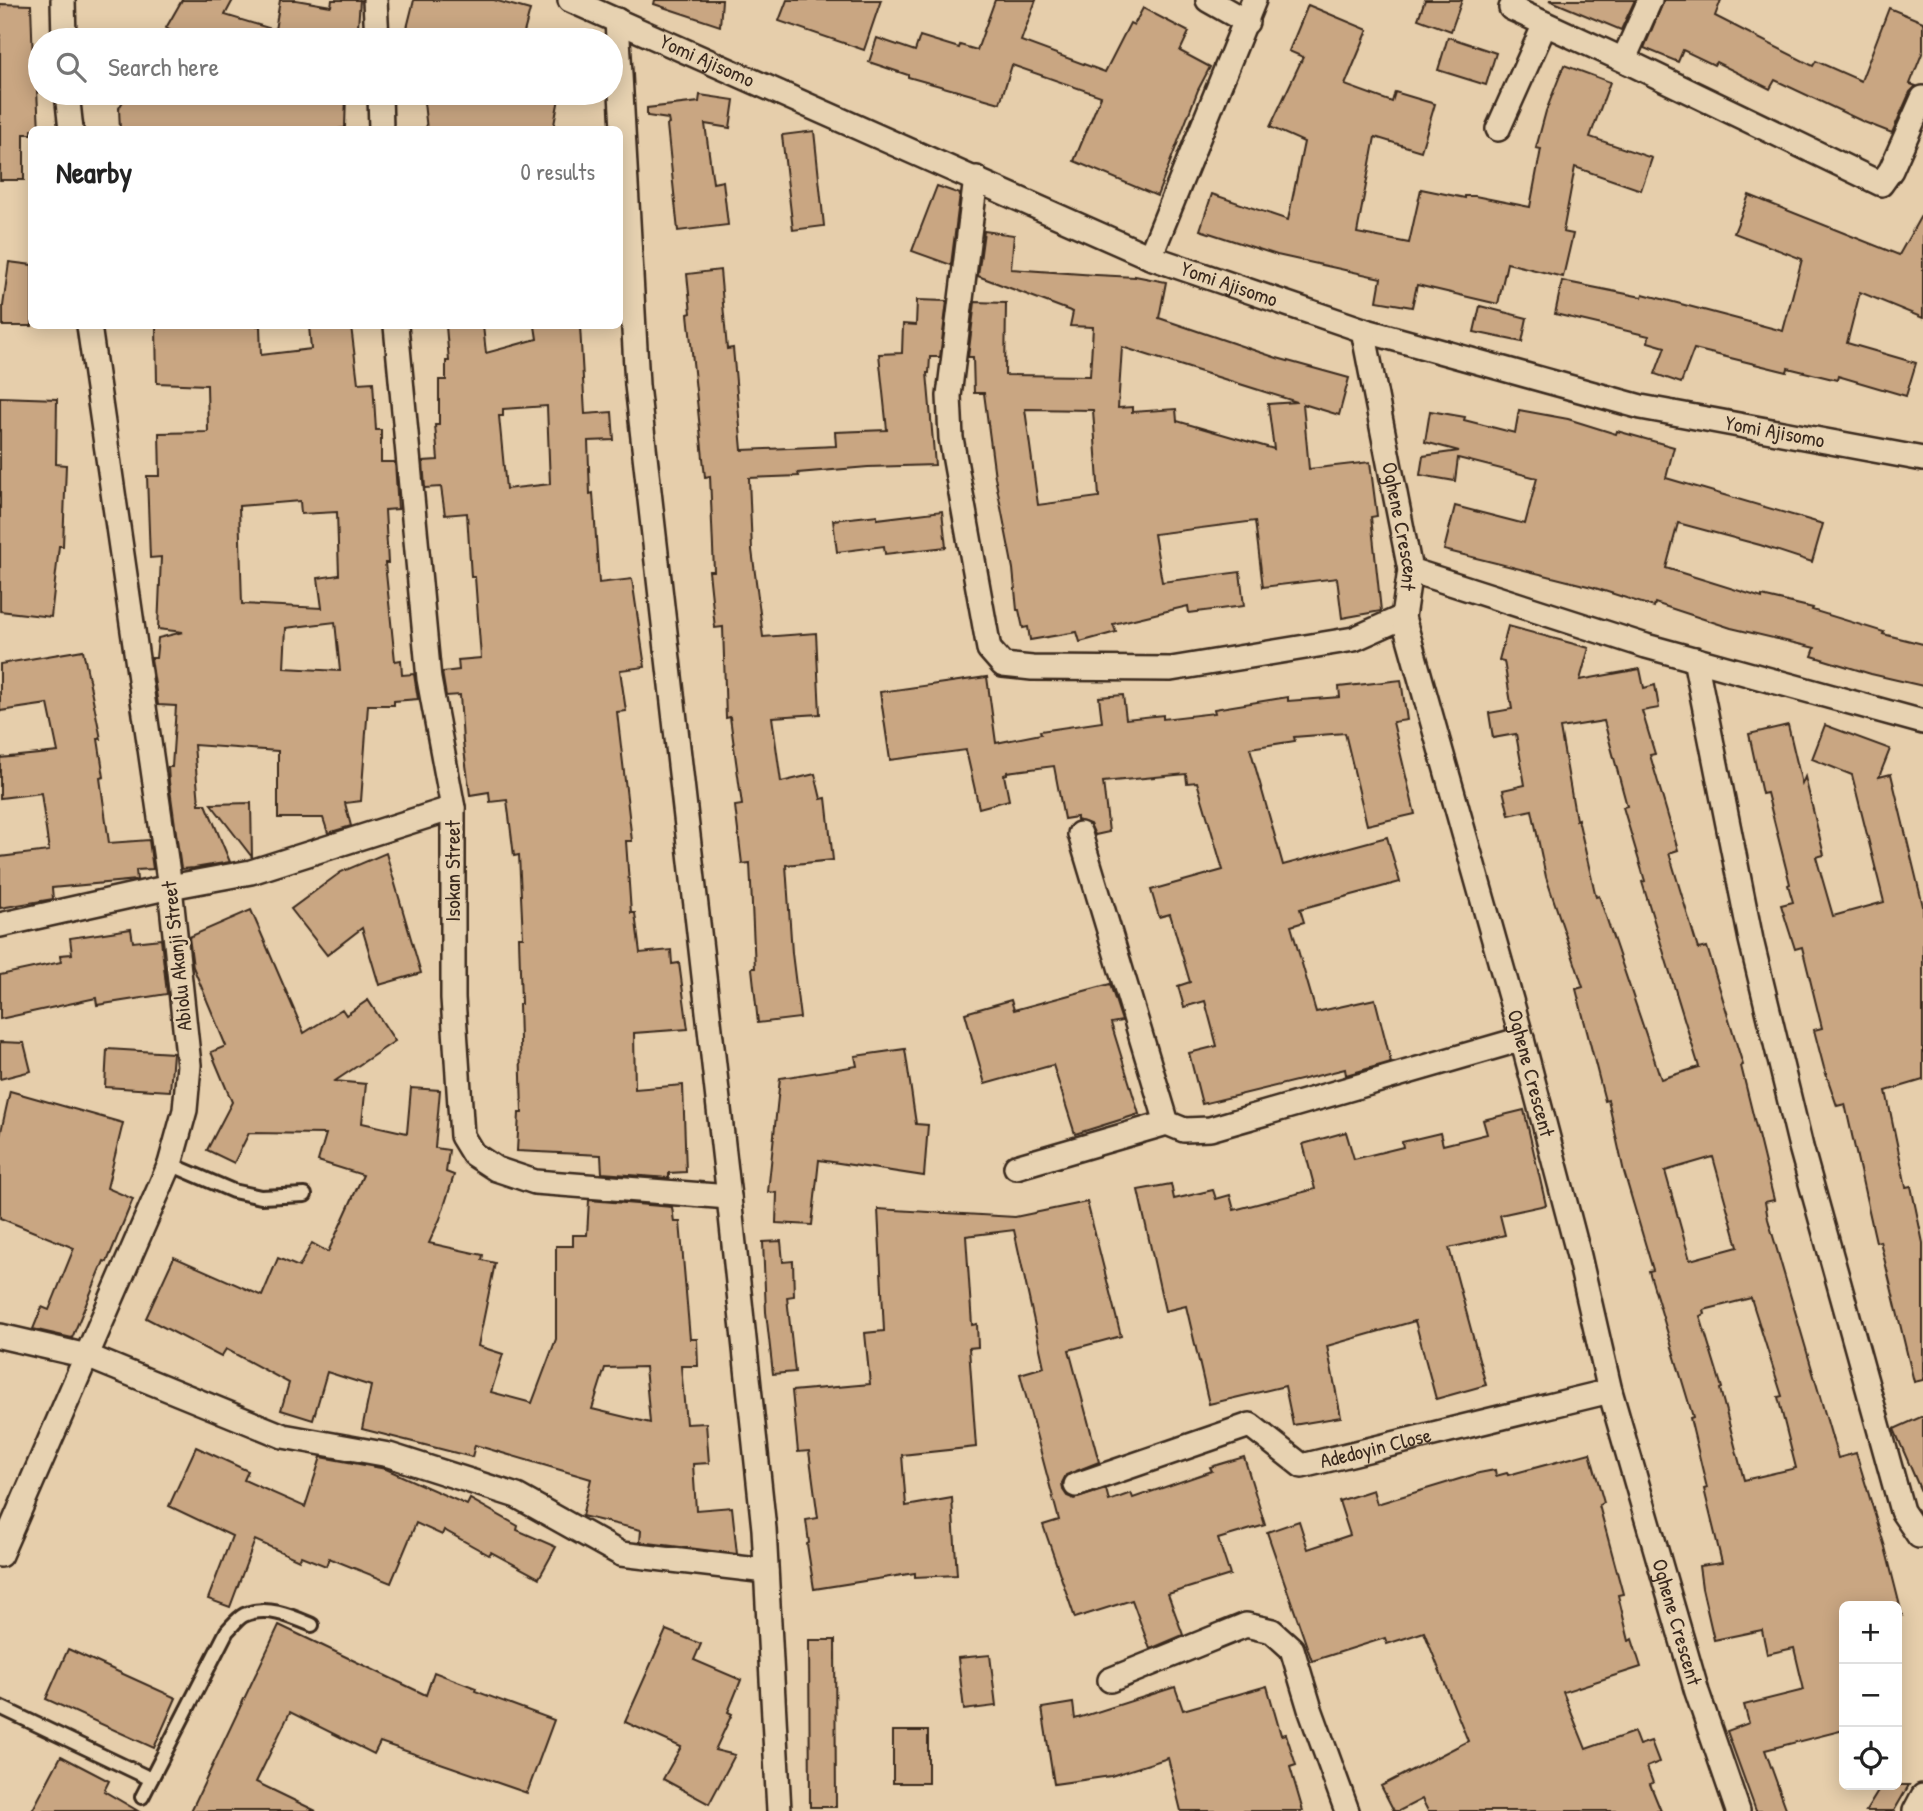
<!DOCTYPE html>
<html lang="en">
<head>
<meta charset="utf-8">
<style>
  :root { --surface:#fff; --page:#f6f6f6; --text:#222; --muted:#767676; --line:#e0e0e0 }
  body { margin:0; font-family:"Patrick Hand",sans-serif; background:var(--page); color:var(--text) }
  .controls { position:absolute; right:21px; bottom:21px; display:grid; overflow:hidden; border-radius:10px; box-shadow:0 4px 18px #0003 }
  .controls button { width:63px; height:63px; display:grid; place-items:center; padding:0; border:0; border-bottom:2px solid var(--line); background:var(--surface); color:var(--text); font:35px sans-serif }
  .list { margin:0; padding:0; list-style:none }
  h2 { display:flex; justify-content:space-between; align-items:center; height:91px; margin:0; padding:0 28px; font-size:30px }
  h2 small { font-size:23px; font-weight:400; color:var(--muted) }
  .icon { flex:none; width:38px; height:38px; fill:none; stroke:currentColor; stroke-width:2; stroke-linecap:round; stroke-linejoin:round }
  .map { position:relative; flex:none; width:1923px; height:1811px; overflow:hidden }
  .search { position:absolute; background:var(--surface); box-shadow:0 4px 18px #0003; left:28px; top:28px; width:595px; height:77px; display:flex; align-items:center; gap:18px; box-sizing:border-box; padding:0 24px; border-radius:38px; color:var(--muted); font-size:26px }
  .panel { position:absolute; background:var(--surface); box-shadow:0 4px 18px #0003; left:28px; top:126px; width:595px; height:203px; border-radius:10px }
  .map>svg:first-child { display:block }
  .building { fill:#c9a682; stroke:#3b2a1e; stroke-width:2; fill-rule:evenodd }
  .lines { fill:none; stroke-linecap:round; stroke-linejoin:round }
  .lane-casing { stroke:#3b2a1e; stroke-width:18 }
  .street-casing { stroke:#3b2a1e; stroke-width:28 }
  .lane { stroke:#e7d2b1; stroke-width:12 }
  .street { stroke:#e7d2b1; stroke-width:23 }
  .labels { text-anchor:middle; stroke-width:5; stroke-linejoin:round; paint-order:stroke }
  .street-label { font-size:21px; fill:#3b2a1e; stroke:#e7d2b1 }
</style>
</head>
<body>
<div class="map">
<svg width="1923" height="1811" viewBox="0 0 1923 1811">
  <rect width="100%" height="100%" fill="#e6ceab"/>
  <filter id="ink" filterUnits="userSpaceOnUse"><feTurbulence type="fractalNoise" baseFrequency=".0143" numOctaves="2"/><feDisplacementMap in="SourceGraphic" scale="14" xChannelSelector="R" yChannelSelector="G"/><feConvolveMatrix kernelMatrix="1 2 1 2 8 2 1 2 1" color-interpolation-filters="sRGB"/></filter>
  <g filter="url(#ink)">
    <g class="building">
      <polygon points="182,0 233,0 225,15 275,30 280,0 296,0 331,6 332,0 360,0 357,40 187,40 166,28"/>
      <polygon points="414,0 494,0 530,10 522,40 404,40"/>
      <polygon points="655,0 722,0 720,26 654,4"/>
      <polygon points="787,0 881,0 864,50 779,21"/>
      <polygon points="995,0 1036,0 1021,41 1105,72 1130,23 1134,25 1143,8 1189,32 1180,51 1210,67 1198,90 1157,196 1074,161 1101,96 1012,65 1000,103 908,77 908,75 869,62 877,38 915,51 920,36 959,48 960,45 977,50"/>
      <polygon points="1425,0 1462,0 1451,31 1418,19"/>
      <polygon points="1549,0 1635,0 1621,30"/>
      <polygon points="1664,0 1721,0 1715,16 1813,66 1816,61 1861,81 1889,8 1923,22 1923,51 1910,84 1916,86 1910,92 1892,133 1864,122 1775,80 1770,89 1716,62 1714,65 1683,50 1678,62 1644,48"/>
      <polygon points="0,4 31,5 33,61 39,61 40,90 37,90 39,130 32,130 32,134 24,134 24,180 0,180"/>
      <polygon points="1308,5 1368,30 1345,85 1392,102 1395,92 1435,104 1421,151 1375,137 1357,233 1409,243 1421,189 1465,198 1465,196 1475,196 1530,207 1541,149 1536,148 1546,111 1564,65 1610,82 1590,137 1652,158 1641,190 1575,167 1563,232 1573,234 1563,277 1507,263 1498,304 1417,285 1412,307 1377,301 1381,278 1277,255 1200,230 1212,194 1288,220 1304,142 1270,127 1303,57 1289,51"/>
      <polygon points="1448,37 1496,53 1486,85 1438,70"/>
      <polygon points="128,93 346,93 345,128 330,130 120,130 119,108"/>
      <polygon points="423,93 560,93 553,130 427,130"/>
      <polygon points="700,95 734,100 730,128 705,124 713,183 723,181 728,225 678,231 667,125 669,124 668,119 647,116 647,108 699,102"/>
      <polygon points="814,131 824,226 793,230 782,135"/>
      <polygon points="937,186 960,194 951,265 912,251"/>
      <polygon points="1749,195 1899,255 1923,212 1923,318 1860,292 1847,343 1916,363 1906,396 1838,376 1837,380 1788,368 1787,372 1694,349 1681,383 1655,374 1665,347 1648,342 1649,336 1555,314 1562,281 1642,297 1643,294 1783,331 1802,259 1734,233"/>
      <path d="M 984,231 L 1014,235 L 1011,269 L 1096,275 L 1135,277 L 1135,276 L 1166,282 L 1159,318 L 1277,358 L 1349,378 L 1339,415 L 1303,404 L 1309,469 L 1370,462 L 1377,516 L 1371,517 L 1381,611 L 1342,618 L 1337,578 L 1263,587 L 1255,521 L 1154,534 L 1162,582 L 1240,572 L 1244,606 L 1189,613 L 1188,606 L 1113,624 L 1116,632 L 1080,642 L 1077,632 L 1030,640 L 1028,627 L 1023,628 L 1019,610 L 1017,610 L 1013,569 L 995,477 L 984,393 L 974,393 L 973,357 L 968,357 L 975,302 L 1006,303 L 1005,375 L 1090,376 L 1093,327 L 1070,326 L 1073,312 L 978,276 ZM 1122,347 L 1173,363 L 1297,402 L 1268,404 L 1274,449 L 1177,421 L 1176,409 L 1132,412 L 1132,407 L 1118,408 ZM 1025,409 L 1093,410 L 1099,497 L 1038,505 Z"/>
      <polygon points="9,262 32,265 32,326 3,326 3,306"/>
      <polygon points="720,270 727,349 733,348 742,450 836,446 835,432 887,430 879,354 902,353 903,324 916,325 917,300 947,301 940,357 930,357 929,373 927,373 935,465 868,467 798,473 799,476 749,478 752,550 763,637 816,633 820,714 772,717 781,782 815,774 821,799 826,798 833,860 786,865 792,953 800,1018 758,1023 752,968 755,968 750,863 742,864 735,806 742,805 730,717 726,718 723,627 715,628 709,571 714,571 710,476 705,477 688,314 691,313 687,274"/>
      <polygon points="1480,306 1527,318 1522,342 1474,332"/>
      <path d="M 156,326 L 260,326 L 261,355 L 311,349 L 309,326 L 351,326 L 358,383 L 373,382 L 376,430 L 381,430 L 381,462 L 395,462 L 398,509 L 385,510 L 388,563 L 385,563 L 395,661 L 401,660 L 402,675 L 414,674 L 418,699 L 394,701 L 394,705 L 368,705 L 361,801 L 345,803 L 351,826 L 328,833 L 323,818 L 278,818 L 278,751 L 194,745 L 199,804 L 206,804 L 230,862 L 194,868 L 181,869 L 169,782 L 168,767 L 172,767 L 176,706 L 158,705 L 151,658 L 156,658 L 158,638 L 183,632 L 158,629 L 161,557 L 150,558 L 147,476 L 160,476 L 159,433 L 208,432 L 207,385 L 157,383 ZM 300,501 L 301,514 L 337,512 L 339,575 L 318,578 L 322,608 L 242,604 L 239,506 ZM 335,622 L 340,671 L 284,668 L 286,628 Z"/>
      <path d="M 446,326 L 483,326 L 486,353 L 537,339 L 535,326 L 580,326 L 585,414 L 612,412 L 614,440 L 588,441 L 590,494 L 593,493 L 599,583 L 632,579 L 645,667 L 620,670 L 626,711 L 617,712 L 632,841 L 626,841 L 631,913 L 635,913 L 640,953 L 671,950 L 672,964 L 679,963 L 688,1029 L 634,1033 L 635,1089 L 683,1085 L 686,1172 L 669,1173 L 669,1178 L 602,1173 L 601,1155 L 517,1151 L 519,1113 L 522,1113 L 519,1004 L 521,1004 L 519,937 L 523,937 L 519,855 L 514,856 L 507,800 L 490,802 L 489,792 L 470,795 L 463,742 L 460,695 L 446,696 L 442,672 L 459,670 L 458,660 L 481,658 L 475,577 L 471,577 L 467,513 L 445,515 L 441,487 L 425,488 L 423,461 L 438,460 L 435,425 L 439,425 L 439,380 L 446,380 L 446,361 L 449,361 ZM 547,406 L 550,484 L 506,489 L 499,416 L 503,416 L 503,409 Z"/>
      <polygon points="0,397 57,399 56,464 66,465 63,546 59,546 51,617 0,611"/>
      <polygon points="1519,410 1568,419 1616,434 1617,431 1674,447 1666,478 1823,524 1812,562 1760,545 1678,523 1666,568 1762,598 1762,596 1813,608 1812,610 1884,632 1883,634 1923,644 1923,686 1871,674 1812,656 1815,648 1731,628 1655,603 1654,607 1592,587 1444,550 1455,506 1525,524 1537,478 1458,458 1455,481 1420,475 1423,456 1459,451 1425,442 1430,411 1465,417 1464,420 1515,433"/>
      <polygon points="942,511 946,547 885,554 884,546 837,552 833,520 877,515 877,519"/>
      <path d="M 1508,626 L 1589,648 L 1580,680 L 1640,669 L 1644,688 L 1655,685 L 1659,708 L 1642,711 L 1655,754 L 1650,755 L 1678,850 L 1669,853 L 1698,949 L 1707,947 L 1743,1065 L 1741,1066 L 1774,1200 L 1765,1202 L 1768,1219 L 1838,1458 L 1856,1453 L 1885,1547 L 1900,1606 L 1902,1615 L 1897,1612 L 1897,1606 L 1844,1606 L 1844,1730 L 1765,1750 L 1787,1811 L 1756,1811 L 1727,1731 L 1749,1723 L 1744,1705 L 1804,1690 L 1794,1648 L 1767,1654 L 1762,1630 L 1714,1640 L 1702,1588 L 1699,1566 L 1722,1563 L 1704,1489 L 1707,1488 L 1690,1418 L 1693,1417 L 1649,1271 L 1653,1270 L 1624,1172 L 1608,1100 L 1605,1101 L 1576,989 L 1583,987 L 1546,877 L 1532,810 L 1509,815 L 1503,790 L 1525,785 L 1516,734 L 1493,738 L 1489,713 L 1512,709 L 1504,661 L 1499,660 ZM 1604,721 L 1627,806 L 1623,807 L 1645,881 L 1642,882 L 1699,1067 L 1661,1079 L 1599,896 L 1596,897 L 1578,819 L 1576,820 L 1560,728 ZM 1713,1157 L 1738,1247 L 1690,1260 L 1665,1171 ZM 1751,1298 L 1782,1396 L 1778,1397 L 1796,1468 L 1744,1480 L 1720,1389 L 1722,1388 L 1700,1316 L 1705,1314 L 1704,1310 Z"/>
      <polygon points="83,650 101,739 98,739 104,777 100,778 109,843 149,840 153,869 136,870 137,880 52,888 53,899 0,908 0,857 49,851 41,793 0,798 0,758 58,752 48,704 0,711 0,664"/>
      <polygon points="987,677 996,743 1041,734 1040,731 1102,722 1099,697 1123,695 1126,719 1163,715 1163,719 1215,713 1214,709 1288,697 1288,701 1340,697 1339,687 1401,680 1407,720 1393,722 1415,814 1367,825 1345,733 1294,737 1295,741 1250,748 1283,865 1387,837 1400,882 1300,909 1304,922 1291,926 1316,1012 1375,999 1391,1062 1346,1075 1345,1069 1202,1104 1189,1053 1217,1046 1205,1001 1184,1007 1178,986 1190,982 1170,914 1159,917 1151,890 1223,870 1197,782 1187,783 1186,774 1103,782 1109,832 1095,835 1090,824 1077,820 1077,817 1064,819 1054,766 1007,772 1007,774 1004,775 1009,800 979,808 966,750 890,760 880,692"/>
      <polygon points="1788,725 1802,784 1805,777 1824,855 1816,857 1833,916 1884,902 1852,775 1812,759 1825,725 1890,749 1879,777 1891,774 1923,906 1923,1080 1886,1091 1906,1187 1911,1186 1923,1243 1923,1380 1914,1382 1880,1241 1876,1242 1845,1104 1837,1106 1824,1068 1814,1030 1822,1028 1802,947 1795,949 1781,905 1793,902 1788,885 1790,884 1767,793 1762,794 1749,734"/>
      <polygon points="251,803 252,857 211,804"/>
      <polygon points="386,853 421,973 379,985 362,928 327,955 291,909 341,872"/>
      <path d="M 251,910 L 304,1033 L 342,1009 L 346,1015 L 368,1000 L 395,1041 L 335,1081 L 366,1084 L 362,1123 L 407,1133 L 411,1088 L 440,1090 L 435,1148 L 449,1150 L 446,1172 L 454,1175 L 440,1219 L 429,1243 L 483,1255 L 482,1260 L 495,1263 L 478,1346 L 503,1354 L 491,1392 L 532,1403 L 556,1339 L 556,1246 L 573,1246 L 573,1235 L 587,1235 L 589,1200 L 672,1207 L 674,1222 L 680,1222 L 690,1339 L 697,1339 L 698,1366 L 681,1366 L 686,1424 L 706,1423 L 709,1463 L 693,1464 L 696,1510 L 732,1507 L 737,1554 L 640,1542 L 641,1530 L 582,1516 L 591,1479 L 475,1445 L 472,1457 L 362,1429 L 371,1386 L 327,1372 L 313,1420 L 281,1410 L 289,1383 L 226,1349 L 221,1357 L 146,1318 L 174,1257 L 262,1296 L 278,1258 L 299,1267 L 312,1243 L 328,1252 L 363,1175 L 318,1161 L 326,1134 L 249,1133 L 234,1163 L 207,1150 L 232,1102 L 211,1052 L 226,1046 L 193,967 L 189,937 ZM 645,1367 L 650,1423 L 592,1409 L 605,1368 Z"/>
      <polygon points="131,929 133,942 161,939 167,994 97,1005 96,998 0,1019 0,975 61,962 60,955 72,954 70,938"/>
      <polygon points="1110,984 1122,1021 1111,1023 1139,1114 1075,1134 1053,1065 985,1084 965,1013 1011,1000 1014,1010"/>
      <polygon points="0,1042 24,1043 31,1071 0,1079"/>
      <polygon points="107,1049 173,1053 170,1091 105,1087"/>
      <polygon points="905,1049 916,1124 928,1125 924,1176 819,1160 812,1225 776,1223 777,1193 768,1192 780,1078 857,1066 855,1056"/>
      <polygon points="10,1091 123,1123 107,1188 133,1199 107,1262 104,1261 72,1338 33,1329 42,1307 49,1310 74,1248 0,1218 0,1136"/>
      <polygon points="1524,1110 1546,1205 1500,1215 1505,1235 1449,1248 1486,1385 1436,1399 1415,1321 1327,1346 1341,1417 1293,1425 1285,1386 1209,1404 1186,1306 1165,1311 1138,1190 1171,1184 1174,1199 1213,1190 1216,1199 1230,1195 1234,1210 1315,1189 1303,1144 1346,1132 1354,1159 1403,1147 1402,1142 1440,1133 1443,1145 1487,1134 1483,1120"/>
      <polygon points="1087,1202 1121,1336 1069,1350 1099,1462 1066,1475 1062,1483 1063,1490 1067,1496 1074,1499 1106,1489 1109,1501 1131,1493 1133,1498 1212,1471 1210,1467 1244,1457 1265,1525 1218,1539 1230,1575 1168,1594 1183,1635 1150,1649 1132,1600 1075,1618 1043,1525 1059,1520 1020,1374 1044,1367 1014,1230 966,1236 972,1325 977,1324 978,1347 969,1348 976,1447 902,1455 906,1506 952,1498 957,1575 915,1577 915,1573 814,1589 807,1544 809,1543 806,1520 818,1518 809,1451 798,1452 792,1391 870,1384 865,1333 884,1331 878,1209 1015,1217"/>
      <polygon points="781,1241 783,1262 793,1261 794,1296 787,1297 795,1372 773,1374 766,1312 763,1242"/>
      <polygon points="1923,1416 1923,1496 1894,1429"/>
      <polygon points="196,1447 248,1471 244,1480 305,1507 321,1457 386,1469 467,1505 470,1499 518,1526 517,1530 556,1547 539,1578 491,1552 489,1555 444,1530 442,1535 416,1523 391,1583 329,1558 326,1566 301,1556 299,1560 255,1540 230,1607 208,1599 232,1536 169,1506"/>
      <polygon points="1590,1453 1604,1503 1599,1505 1623,1594 1618,1595 1629,1641 1632,1639 1641,1667 1563,1692 1586,1749 1634,1732 1639,1745 1651,1741 1659,1762 1647,1767 1653,1783 1650,1784 1661,1811 1428,1811 1422,1799 1399,1811 1394,1811 1381,1786 1468,1741 1424,1632 1387,1644 1385,1638 1312,1661 1267,1532 1299,1521 1308,1549 1350,1535 1339,1501 1373,1490 1377,1504 1479,1473 1495,1470 1496,1476 1507,1473 1508,1475"/>
      <polygon points="279,1625 426,1695 434,1672 476,1688 475,1691 554,1720 527,1793 380,1742 374,1754 290,1712 256,1782 316,1811 191,1811"/>
      <polygon points="666,1630 701,1644 694,1660 741,1680 728,1712 732,1714 715,1750 735,1755 709,1804 663,1779 681,1747 625,1722"/>
      <polygon points="809,1640 835,1640 836,1807 810,1807"/>
      <polygon points="68,1649 176,1698 154,1748 46,1699"/>
      <polygon points="990,1655 996,1706 964,1710 958,1658"/>
      <polygon points="1267,1686 1281,1735 1286,1734 1296,1765 1290,1767 1303,1811 1181,1811 1168,1758 1111,1776 1054,1784 1042,1708 1073,1703 1075,1719 1175,1687 1183,1710"/>
      <rect x="893" y="1731" width="35" height="52"/>
      <polygon points="61,1756 109,1781 104,1791 138,1811 32,1811"/>
      <polygon points="1882,1785 1909,1785 1894,1811 1866,1811"/>
    </g>
    <g class="lines">
      <defs>
        <g id="lane">
          <polyline points="170,1164 233,1191 261,1197 305,1195"/>
          <polyline points="0,1707 151,1779"/>
          <path d="M 142,1797 L 227,1631 C 232,1626 238,1618 244,1615 C 267,1605 291,1616 312,1625"/>
        </g>
        <g id="street">
          <polyline points="63,0 64,40"/>
          <polyline points="375,0 377,40"/>
          <path id="s1" d="M 570,0 L 1150,257 L 1363,330 L 1641,407 L 1923,459"/>
          <polyline points="1208,0 1247,22"/>
          <polyline points="1511,8 1628,62 1881,184 1891,170 1923,98"/>
          <polyline points="617,20 637,385 729,1197 764,1529 779,1811"/>
          <polyline points="1628,62 1627,52 1650,0"/>
          <polyline points="67,93 71,130"/>
          <polyline points="380,93 381,130"/>
          <polyline points="1498,129 1545,24"/>
          <polyline points="976,178 949,396 951,438 989,649 1003,665 1032,668 1171,669 1354,639 1403,617"/>
          <polyline points="1150,257 1254,0"/>
          <polyline points="396,326 429,679 453,808 453,998 462,1136 473,1154 496,1169 535,1182 729,1197"/>
          <path id="s2" d="M 1363,330 L 1410,570 L 1403,617 L 1522,1039 L 1579,1256 L 1610,1391 L 1697,1692 L 1738,1811"/>
          <polyline points="1410,570 1646,646 1923,722"/>
          <polyline points="1695,659 1751,940 1801,1147 1902,1511 1919,1536 1923,1533"/>
          <polyline points="1080,834 1167,1123 1184,1130 1210,1129 1522,1039"/>
          <polyline points="0,925 170,887 251,872 453,808"/>
          <polyline points="1016,1167 1167,1123"/>
          <polyline points="0,1336 87,1356 283,1436 389,1455 517,1496 621,1554 766,1571"/>
          <path id="s3" d="M 1076,1485 L 1250,1425 L 1302,1466 L 1610,1391"/>
          <polyline points="0,1555 170,1164 185,1110 189,1065 170,887 89,326"/>
          <polyline points="1110,1680 1246,1625 1272,1631 1292,1649 1310,1709 1347,1811"/>
          <polyline points="1915,1811 1923,1796"/>
        </g>
      </defs>
      <use href="#lane" class="lane-casing"/>
      <use href="#street" class="street-casing"/>
      <use href="#lane" class="lane"/>
      <use href="#street" class="street"/>
    </g>
  </g>
  <g class="labels">
    <g class="street-label">
      <text dy="7" stroke="none"><textPath href="#s1" startOffset="150">Yomi Ajisomo</textPath></text>
      <text dy="7" stroke="none"><textPath href="#s1" startOffset="718">Yomi Ajisomo</textPath></text>
      <text dy="7" stroke="none"><textPath href="#s1" startOffset="1284">Yomi Ajisomo</textPath></text>
      <text dy="7" stroke="none"><textPath href="#s2" startOffset="200">Oghene Crescent</textPath></text>
      <text transform="translate(453 871) rotate(-90)" y="7">Isokan Street</text>
      <text transform="translate(177 956) rotate(-96)" y="7">Abiolu Akanji Street</text>
      <text dy="7" stroke="none"><textPath href="#s2" startOffset="766">Oghene Crescent</textPath></text>
      <text dy="7" stroke="none"><textPath href="#s3" startOffset="326">Adedoyin Close</textPath></text>
      <text dy="7" stroke="none"><textPath href="#s2" startOffset="1334">Oghene Crescent</textPath></text>
    </g>
  </g>
</svg>
<div class="controls">
<button>+</button>
<button>−</button>
<button><svg class="icon" aria-label="locate" viewBox="0 0 24 24"><circle cx="12" cy="12" r="6"/><path d="M12 2v4M12 18v4M2 12h4M18 12h4"/></svg></button>
</div>
<div class="search"><svg class="icon" aria-label="search" viewBox="0 0 24 24"><circle cx="10" cy="10" r="6"/><path d="M15 15l6 6"/></svg>Search here</div>
<section class="panel">
<h2>Nearby<small>0 results</small></h2>
<ul class="list">
</ul>
</section>
</div>
</body>
</html>
